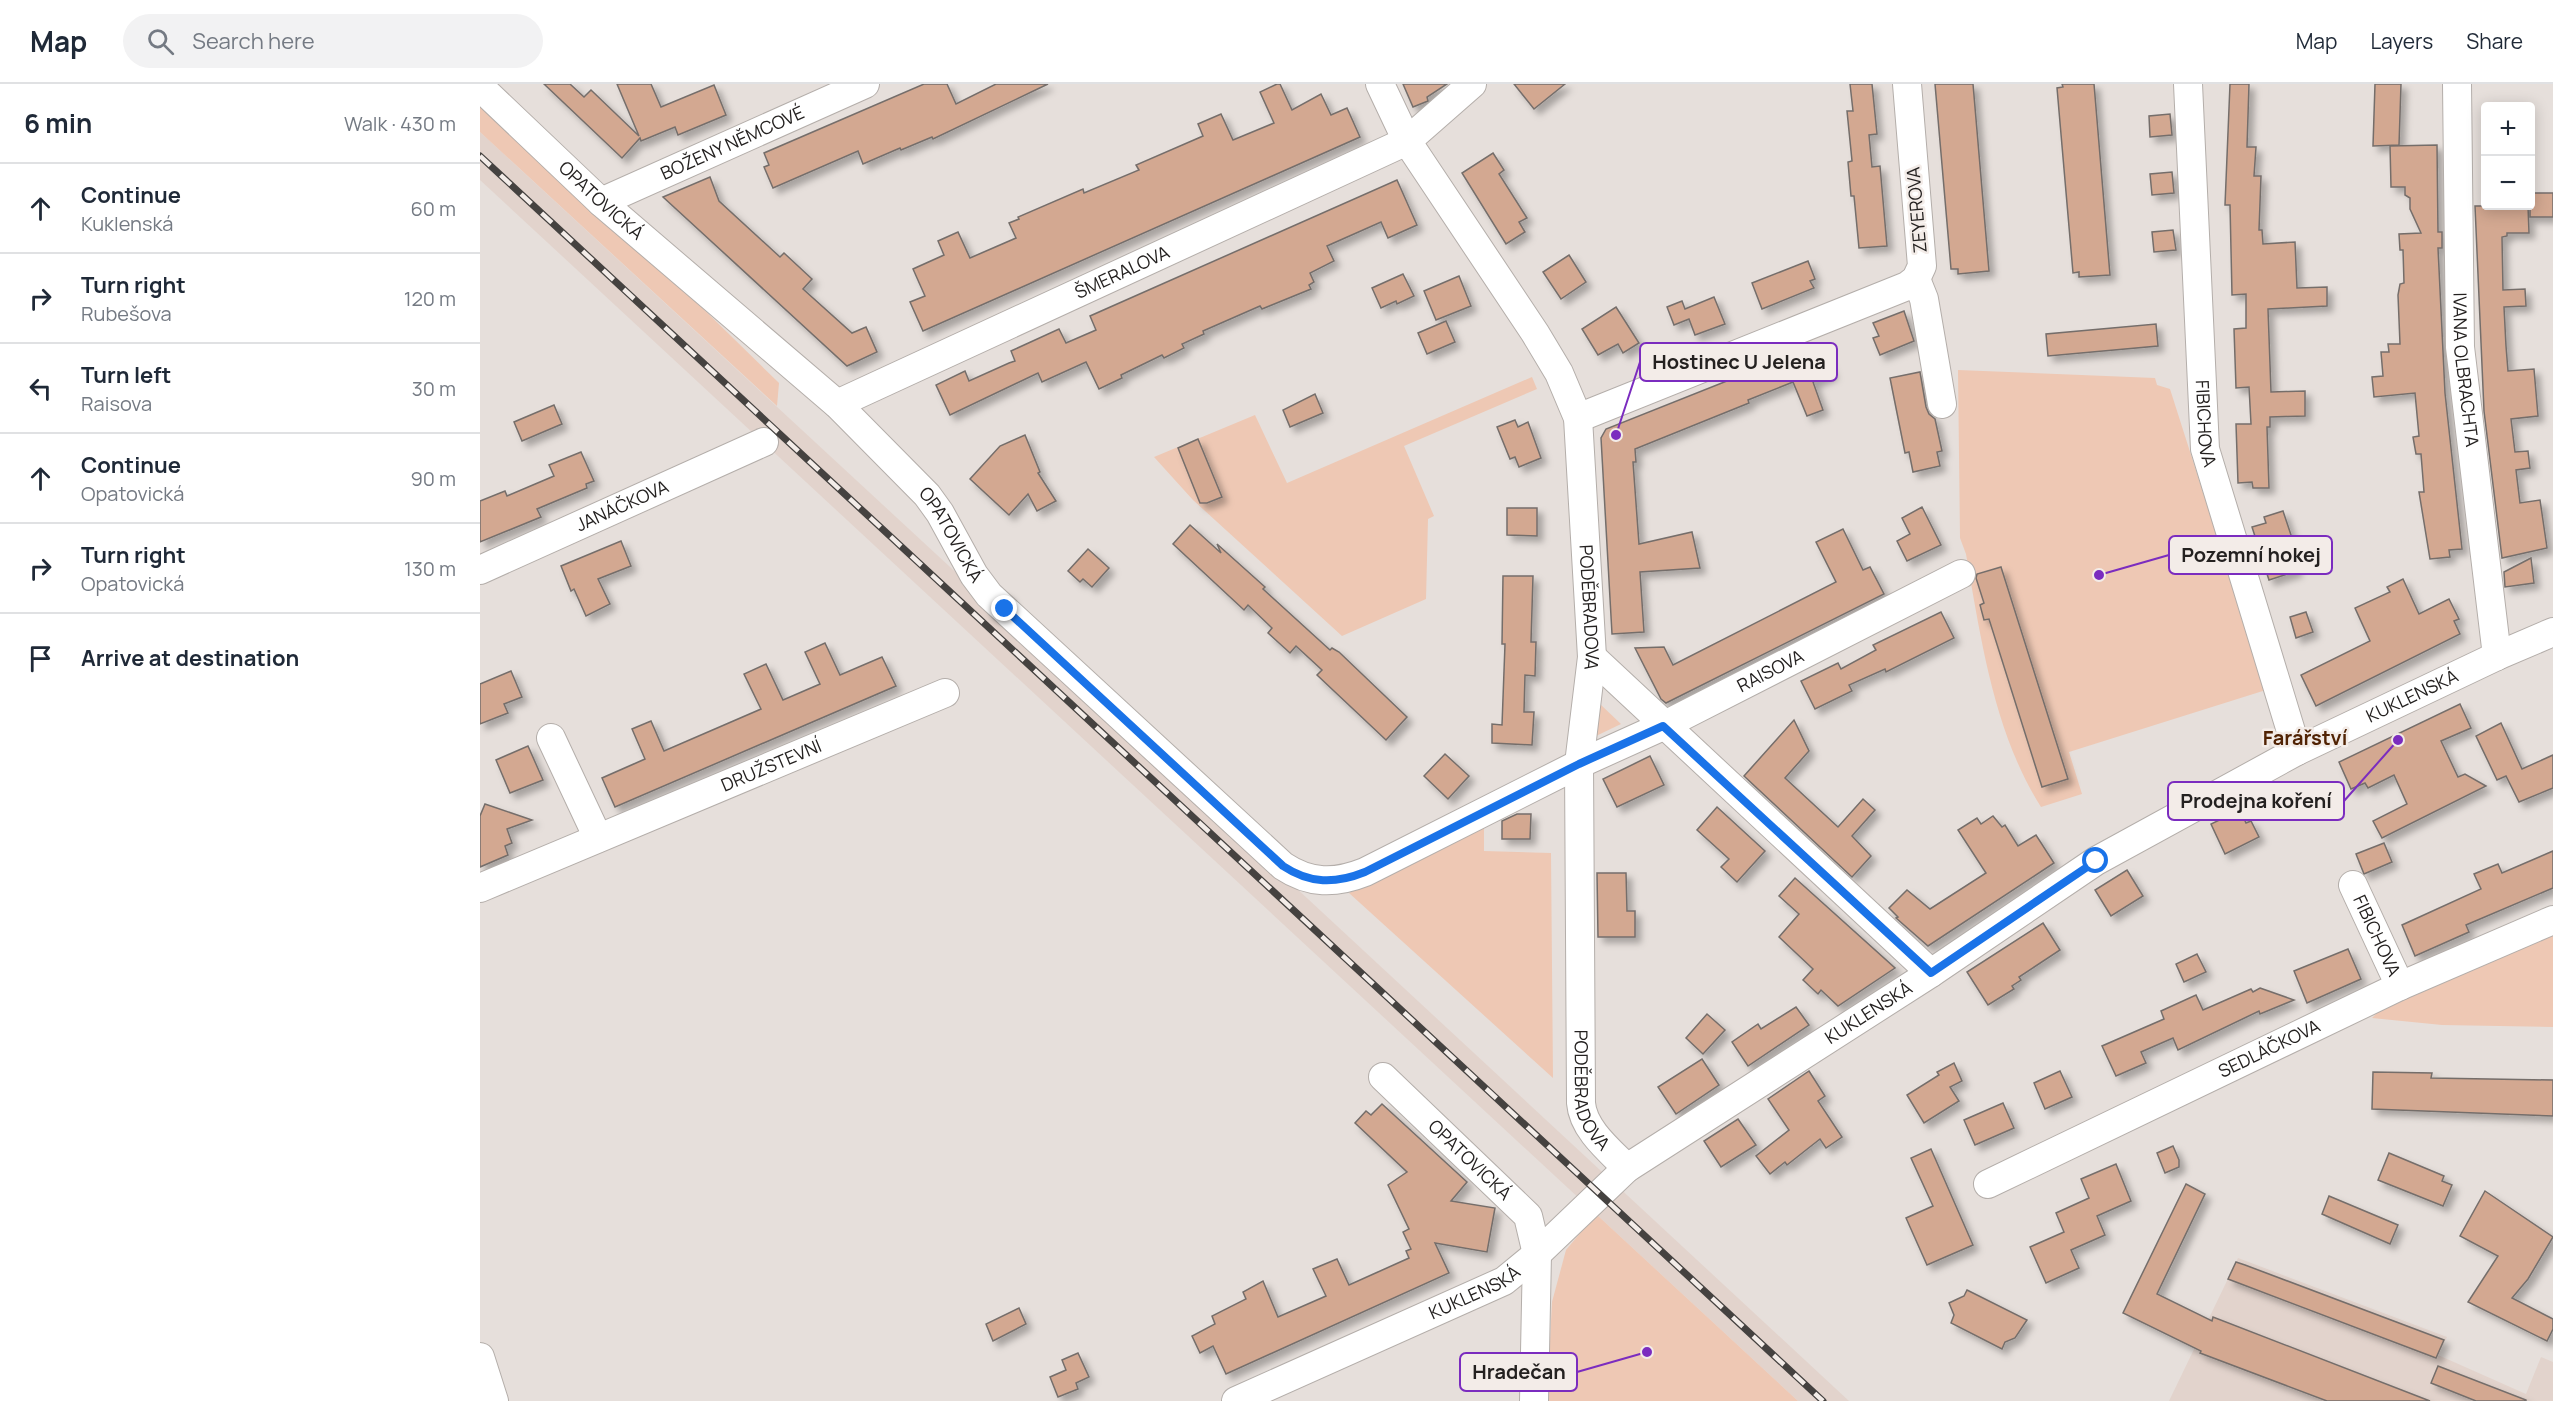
<!DOCTYPE html>
<html lang="en">
<head>
<meta charset="utf-8">
<style>
  :root { --surface:#fff; --page:#f2f2f3; --text:#1f2937; --muted:#747a83; --line:#e0e1e3 }
  body { margin:0; font-family:Manrope,sans-serif; background:var(--page); color:var(--text) }
  .controls { position:absolute; right:18px; top:18px; display:grid; overflow:hidden; border-radius:6px; box-shadow:0 3px 15px #0003 }
  .controls button { width:54px; height:54px; display:grid; place-items:center; padding:0; border:0; border-bottom:2px solid var(--line); background:var(--surface); color:var(--text); font:30px sans-serif }
  .stop { position:absolute; width:18px; height:18px; margin:-14px; border:4px solid #1a73e8; border-radius:50%; background:#fff }
  .stop.end { background:#1a73e8; border-color:#fff; box-shadow:0 2px 6px #0008 }
  .list { margin:0; padding:0; list-style:none }
  h2 { display:flex; justify-content:space-between; align-items:center; height:78px; margin:0; padding:0 24px; font-size:26px }
  h2 small { font-size:20px; font-weight:400; color:var(--muted) }
  .list li { display:grid; grid-template-columns:39px 1fr auto; gap:18px; align-items:center; box-sizing:border-box; height:90px; padding:0 24px; border-top:2px solid var(--line) }
  .list b { display:block; font-size:22px; white-space:nowrap }
  .list p { margin:0; font-size:20px; white-space:nowrap; color:var(--muted) }
  .list em { font-size:20px; font-style:normal; color:var(--muted) }
  .icon { flex:none; width:33px; height:33px; fill:none; stroke:currentColor; stroke-width:2; stroke-linecap:round; stroke-linejoin:round }
  .map { position:relative; flex:none; width:2073px; height:1317px; overflow:hidden }
  header { display:flex; align-items:center; gap:36px; box-sizing:border-box; height:84px; padding:0 30px; background:var(--surface); border-bottom:2px solid var(--line) }
  header strong { font-size:28px }
  nav { display:flex; gap:33px; margin-inline-start:auto; font-size:21px }
  .search { width:420px; height:54px; background:var(--page); display:flex; align-items:center; gap:15px; box-sizing:border-box; padding:0 21px; border-radius:33px; color:var(--muted); font-size:22px }
  main { display:flex }
  aside { flex:1; background:var(--surface) }
  .map>svg:first-child { display:block }
  .built { fill:#e2d3cc }
  .green { fill:#eec8b4 }
  .building { fill:#d3a891; stroke:#756e6b; stroke-width:1.5; filter:url(#shadow) }
  .lines { fill:none; stroke-linecap:round; stroke-linejoin:round }
  .minor-casing { stroke:#b4aeaa; stroke-width:30 }
  .minor { stroke:#fff; stroke-width:28 }
  .rail-casing { stroke:#454240; stroke-width:7 }
  .rail { stroke:#f3ece8; stroke-width:4.5; stroke-dasharray:14; stroke-linecap:butt }
  .route { stroke:#1a73e8; stroke-width:8 }
  .labels { text-anchor:middle; stroke-width:5; stroke-linejoin:round; paint-order:stroke }
  .street-label { font-size:18px; fill:#242120; stroke:#f3ece8 }
  .neighbourhood-label { font-size:20px; font-weight:bold; fill:#512304; stroke:#f3ece8 }
  .leader { fill:none; stroke:#7b2cbf; stroke-width:2 }
  .callout-dot { fill:#7b2cbf; stroke:#f3ece8; stroke-width:2 }
  .callout { fill:#f3ece8; stroke:#7b2cbf; stroke-width:2 }
  .callout-label { font-size:20px; text-anchor:middle; font-weight:bold; fill:#242120 }
</style>
</head>
<body>
<header>
<strong>Map</strong>
<div class="search"><svg class="icon" aria-label="search" viewBox="0 0 24 24"><circle cx="10" cy="10" r="6"/><path d="M15 15l6 6"/></svg>Search here</div>
<nav><a>Map</a><a>Layers</a><a>Share</a></nav>
</header>
<main>
<aside>
<h2>6 min<small>Walk · 430 m</small></h2>
<ul class="list">
<li><svg class="icon" aria-label="ahead" viewBox="0 0 24 24"><path d="M12 20V5M6 11l6-6 6 6"/></svg><div><b>Continue</b><p>Kuklenská</p></div><em>60 m</em></li>
<li><svg class="icon" aria-label="right" viewBox="0 0 24 24"><path d="M7 20v-9h11M14 6l5 5-5 5"/></svg><div><b>Turn right</b><p>Rubešova</p></div><em>120 m</em></li>
<li><svg class="icon" aria-label="left" viewBox="0 0 24 24"><path d="M17 20v-9H6M10 6l-5 5 5 5"/></svg><div><b>Turn left</b><p>Raisova</p></div><em>30 m</em></li>
<li><svg class="icon" aria-label="ahead" viewBox="0 0 24 24"><path d="M12 20V5M6 11l6-6 6 6"/></svg><div><b>Continue</b><p>Opatovická</p></div><em>90 m</em></li>
<li><svg class="icon" aria-label="right" viewBox="0 0 24 24"><path d="M7 20v-9h11M14 6l5 5-5 5"/></svg><div><b>Turn right</b><p>Opatovická</p></div><em>130 m</em></li>
<li><svg class="icon" aria-label="arrive" viewBox="0 0 24 24"><path d="M6 21V4h12l-3 4 3 4H6"/></svg><div><b>Arrive at destination</b></div></li>
</ul>
</aside>
<div class="map">
<svg width="2073" height="1317" viewBox="0 0 2073 1317">
  <defs>
    <filter id="shadow"><feDropShadow dx="5.5" dy="5.5" stdDeviation="3" flood-color="#0004"/></filter>
  </defs>
  <rect width="100%" height="100%" fill="#e6dfdb"/>
  <g class="built">
    <polygon points="0,48 523,532 1369,1317 1318,1317 1116,1130 0,96"/>
    <polygon points="1758,1174 1967,1253 1958,1271 2046,1310 2061,1273 2073,1278 2073,1317 1689,1317"/>
  </g>
  <g class="green">
    <polygon points="0,14 164,167 299,299 297,322 0,48"/>
    <path d="M 1478,286 L 1675,294 L 1677,301 L 1690,305 L 1786,606 L 1589,668 L 1602,710 L 1561,723 C 1514,649 1501,555 1486,470 L 1480,454 Z"/>
    <polygon points="1052,293 1057,305 924,362 954,432 948,435 946,515 862,552 713,416 674,373 775,331 807,399"/>
    <polygon points="1120,620 1141,640 1116,652"/>
    <polygon points="1004,740 1004,767 1071,769 1073,994 869,809"/>
    <polygon points="2073,851 2073,943 1962,941 1892,934 1899,927"/>
    <polygon points="1116,1130 1318,1317 1067,1317 1072,1218 1086,1166"/>
  </g>
  <g class="building">
    <polygon points="64,0 90,0 104,13 111,6 159,52 137,0 171,0 181,23 234,1 246,31 198,51 195,43 161,57 160,54 142,74"/>
    <polygon points="444,0 467,0 476,20 516,0 568,0 453,55 452,53 421,66 420,64 383,80 378,67 293,104 284,83 289,81 284,69"/>
    <polygon points="797,0 800,0 812,26 841,10 851,31 867,24 880,53 443,247 430,218 445,212 433,185 464,171 458,157 478,148 490,174 536,154 529,139 539,135 538,133 603,105 604,109 659,86 656,81 723,52 718,40 741,30 753,56 794,39 780,8"/>
    <polygon points="923,0 967,0 947,13 948,17 933,23"/>
    <polygon points="1034,0 1085,0 1054,25"/>
    <polygon points="1370,0 1392,0 1397,50 1389,51 1392,83 1400,82 1407,162 1379,164 1374,112 1371,112 1368,78 1372,77 1367,27 1373,27"/>
    <polygon points="1455,0 1493,0 1509,187 1478,190 1478,185 1471,185"/>
    <polygon points="1582,0 1614,0 1630,191 1599,193 1599,188 1593,189 1577,4 1583,3"/>
    <polygon points="1750,0 1769,0 1767,63 1776,63 1774,92 1781,92 1779,146 1782,146 1783,160 1815,158 1817,204 1847,203 1847,222 1788,225 1791,308 1825,307 1825,332 1790,333 1790,343 1787,343 1789,404 1773,404 1772,398 1758,399 1756,340 1771,340 1769,303 1756,304 1754,245 1766,244 1766,210 1752,211 1750,121 1745,121"/>
    <polygon points="1895,0 1921,0 1919,61 1893,62"/>
    <polygon points="1690,30 1692,51 1670,53 1669,32"/>
    <polygon points="1957,61 1958,148 1962,148 1962,164 1958,164 1965,309 1982,465 1969,466 1970,473 1950,475 1939,408 1944,408 1941,370 1936,370 1933,353 1939,352 1935,309 1894,313 1892,293 1903,292 1901,268 1909,268 1908,260 1920,260 1918,211 1920,200 1924,199 1923,166 1920,166 1919,150 1941,149 1930,125 1930,114 1925,111 1925,103 1911,103 1910,62"/>
    <polygon points="1013,69 1024,86 1019,90 1047,134 1039,138 1045,148 1026,160 982,89"/>
    <polygon points="1692,88 1694,109 1672,111 1670,90"/>
    <polygon points="230,93 239,117 300,173 304,169 332,195 323,205 372,249 386,243 397,268 367,282 183,113"/>
    <polygon points="917,96 937,141 908,154 901,138 847,162 854,177 830,189 834,198 829,201 831,205 782,225 780,222 723,247 724,250 702,260 704,264 684,274 682,271 641,291 642,294 619,305 606,278 562,298 558,289 470,331 456,301 485,287 489,297 529,279 535,277 531,267 579,245 586,259 616,246 610,232"/>
    <rect x="2050" y="109" width="23" height="24"/>
    <polygon points="1995,122 2048,122 2049,149 2027,149 2027,152 2022,153 2023,206 2045,205 2046,222 2024,223 2026,262 2028,287 2054,285 2058,332 2031,335 2035,368 2048,367 2049,376 2050,384 2036,386 2040,419 2060,416 2067,464 2022,474 2004,327"/>
    <polygon points="1693,146 1696,166 1674,168 1672,148"/>
    <polygon points="1089,171 1106,198 1081,215 1063,188"/>
    <polygon points="1328,177 1335,195 1330,197 1334,204 1282,225 1272,199"/>
    <polygon points="923,190 934,212 917,220 916,217 901,224 892,204"/>
    <polygon points="979,192 991,222 956,236 944,207"/>
    <polygon points="1234,213 1245,240 1215,251 1209,235 1194,241 1187,223 1202,217 1205,225"/>
    <polygon points="1136,223 1159,259 1143,269 1138,260 1118,271 1102,245"/>
    <polygon points="1424,227 1434,257 1400,271 1393,254 1399,252 1393,239"/>
    <polygon points="966,237 975,258 947,270 938,249"/>
    <polygon points="1676,240 1678,262 1568,272 1566,250"/>
    <polygon points="1340,260 1352,290 1333,298 1343,326 1327,332 1313,298 1268,316 1269,319 1155,365 1156,378 1153,378 1159,460 1212,448 1220,484 1160,488 1164,548 1132,550 1121,354 1126,345"/>
    <polygon points="1440,288 1446,323 1449,330 1455,335 1462,367 1457,368 1460,382 1433,388 1429,368 1425,369 1410,294"/>
    <polygon points="835,310 843,329 810,343 803,326"/>
    <polygon points="74,321 82,340 42,357 34,338"/>
    <polygon points="1035,336 1038,343 1048,338 1061,374 1039,383 1035,373 1030,375 1017,343"/>
    <polygon points="545,351 560,388 558,389 576,417 557,427 548,410 529,431 490,395 520,362"/>
    <polygon points="718,355 742,413 727,419 720,419 698,364"/>
    <polygon points="101,368 114,397 106,400 107,404 57,425 61,433 0,458 0,417 25,407 27,412 74,392 69,381"/>
    <polygon points="1442,423 1461,461 1427,477 1417,457 1430,450 1422,434"/>
    <polygon points="1027,424 1057,424 1057,452 1027,451"/>
    <polygon points="1803,427 1817,469 1819,478 1814,479 1817,487 1789,496 1772,443 1786,439 1784,433"/>
    <polygon points="710,441 741,469 737,460 785,503 783,505 850,566 852,564 859,568 927,633 906,656 837,591 842,586 816,562 810,569 788,549 792,544 768,521 764,526 693,460"/>
    <polygon points="1363,445 1383,486 1390,483 1404,510 1186,619 1181,615 1155,564 1184,563 1193,581 1356,498 1336,458"/>
    <polygon points="141,457 151,482 118,495 130,520 106,532 94,505 91,507 81,482"/>
    <polygon points="608,465 629,484 612,503 603,495 600,498 588,487"/>
    <polygon points="2051,474 2054,499 2025,503 2024,488"/>
    <polygon points="1521,483 1588,695 1562,703 1509,535 1504,536 1500,521 1504,519 1496,494 1497,490"/>
    <polygon points="1023,492 1053,492 1051,558 1056,558 1055,592 1045,591 1044,628 1054,628 1052,661 1012,659 1012,640 1022,641 1025,560 1022,560"/>
    <polygon points="1923,495 1939,530 1969,515 1979,535 1974,537 1980,550 1836,622 1821,591 1890,557 1875,524 1910,508 1907,503"/>
    <polygon points="1461,528 1474,554 1406,588 1405,585 1369,601 1372,607 1335,625 1321,597 1358,579 1361,585 1396,566 1393,561"/>
    <polygon points="1826,528 1833,548 1816,554 1810,533"/>
    <polygon points="345,559 360,591 402,573 416,602 135,723 122,694 165,675 152,645 171,637 184,667 281,625 264,590 286,580 303,616 340,600 325,568"/>
    <polygon points="31,587 42,613 24,620 28,629 0,640 0,600"/>
    <polygon points="1980,620 1991,644 1961,657 1978,693 1985,690 2006,702 1902,754 1893,737 1927,720 1914,691 1888,704 1885,699 1871,705 1859,678"/>
    <polygon points="1314,636 1329,667 1305,694 1358,743 1383,715 1395,726 1372,752 1391,772 1372,793 1264,692"/>
    <polygon points="2021,639 2042,685 2073,671 2073,704 2039,718 2026,692 2017,696 1996,652"/>
    <polygon points="48,662 63,696 30,709 16,676"/>
    <polygon points="965,670 989,692 968,715 944,692"/>
    <polygon points="1170,672 1184,701 1137,723 1123,695"/>
    <polygon points="5,720 52,736 27,745 32,759 25,762 28,771 0,783 0,732"/>
    <polygon points="1237,723 1285,767 1257,798 1241,783 1249,775 1217,746"/>
    <polygon points="1760,726 1766,739 1771,737 1779,753 1745,770 1731,740"/>
    <polygon points="1037,730 1051,730 1050,755 1022,755 1022,737"/>
    <polygon points="1513,732 1522,743 1525,741 1538,762 1556,751 1574,779 1448,862 1416,834 1418,833 1409,824 1427,806 1450,825 1506,789 1478,746 1497,734 1501,740"/>
    <polygon points="1904,759 1912,778 1884,790 1876,770"/>
    <polygon points="2073,767 2073,804 1986,841 1989,848 1935,872 1922,841 2001,805 1994,790 2018,780 2022,789"/>
    <polygon points="1647,786 1663,812 1631,832 1615,806"/>
    <polygon points="1117,789 1146,789 1147,827 1155,827 1155,853 1118,853"/>
    <polygon points="1315,794 1415,884 1358,922 1341,906 1338,910 1323,896 1333,885 1299,853 1319,830 1299,812"/>
    <polygon points="1563,839 1580,866 1539,893 1541,896 1532,902 1534,905 1508,921 1487,888"/>
    <polygon points="1868,865 1881,895 1827,919 1814,887"/>
    <polygon points="1717,870 1726,888 1704,898 1696,880"/>
    <polygon points="1780,904 1814,916 1780,930 1779,927 1698,966 1693,954 1661,968 1666,979 1636,992 1622,962 1684,935 1681,927 1716,911 1723,926 1771,905 1773,908"/>
    <polygon points="1316,923 1329,941 1268,982 1252,958 1278,940 1281,945"/>
    <polygon points="1227,930 1245,946 1223,970 1206,954"/>
    <polygon points="1222,975 1239,1001 1196,1030 1178,1003"/>
    <polygon points="1474,979 1482,997 1470,1003 1479,1017 1444,1039 1427,1011 1459,991 1457,988"/>
    <polygon points="1329,987 1345,1012 1338,1017 1362,1053 1346,1064 1340,1055 1307,1081 1305,1078 1290,1090 1276,1072 1309,1046 1288,1015"/>
    <polygon points="1580,987 1592,1013 1565,1025 1554,999"/>
    <polygon points="1893,988 1952,989 1951,994 2073,996 2073,1032 1892,1025"/>
    <polygon points="1523,1019 1534,1044 1495,1061 1484,1036"/>
    <polygon points="902,1020 987,1098 971,1117 1015,1124 1007,1168 955,1159 969,1189 746,1290 733,1262 720,1269 712,1252 735,1240 732,1232 766,1215 763,1208 783,1197 798,1233 846,1212 833,1185 857,1175 869,1201 929,1174 926,1167 931,1165 923,1148 929,1145 908,1101 927,1088 875,1039 886,1027 891,1031"/>
    <polygon points="1258,1035 1276,1061 1241,1083 1224,1057"/>
    <polygon points="1693,1062 1699,1076 1699,1083 1685,1089 1677,1069"/>
    <polygon points="1451,1065 1493,1161 1447,1181 1426,1134 1453,1122 1431,1074"/>
    <polygon points="1909,1069 1964,1092 1962,1097 1972,1101 1963,1122 1898,1096"/>
    <polygon points="1636,1080 1651,1117 1617,1132 1625,1151 1591,1166 1599,1184 1566,1199 1550,1163 1584,1148 1576,1129 1609,1114 1601,1095"/>
    <polygon points="1706,1100 1725,1110 1677,1210 1732,1237 1733,1233 1950,1317 1847,1317 1720,1269 1721,1267 1643,1229"/>
    <polygon points="2005,1107 2073,1153 2048,1195 2032,1214 2073,1235 2073,1245 2067,1257 1988,1218 2018,1172 1980,1152"/>
    <polygon points="1849,1112 1918,1141 1910,1160 1842,1130"/>
    <polygon points="1756,1178 1765,1181 1964,1256 1956,1274 1748,1195"/>
    <polygon points="1487,1206 1547,1236 1535,1254 1525,1258 1522,1265 1471,1239 1474,1231 1469,1219 1484,1212"/>
    <polygon points="539,1224 546,1240 513,1257 506,1240"/>
    <polygon points="598,1269 609,1293 596,1299 598,1305 578,1313 570,1293 586,1286 582,1276"/>
    <polygon points="1958,1282 2046,1316 2046,1317 1996,1317 1951,1299"/>
  </g>
  <g class="lines">
    <defs>
      <g id="minor">
        <path id="s1" d="M 900,0 L 927,57 L 1055,249 L 1079,289 L 1098,334 L 1112,573 L 1099,680 L 1101,1019 C 1103,1045 1129,1066 1147,1084"/>
        <path id="s2" d="M 1708,0 L 1725,365 L 1817,667"/>
        <path id="s3" d="M 1977,0 L 1980,263 L 2017,572"/>
        <path id="s4" d="M 0,3 L 121,118 L 357,320 L 447,411 L 460,429 L 494,491 L 509,511 L 803,782 C 830,800 855,800 885,788 L 1099,680 L 1183,642 L 1481,490"/>
        <path id="s5" d="M 121,118 L 385,0"/>
        <polyline points="1436,195 1444,215 1462,320"/>
        <path id="s6" d="M 357,320 L 927,57 L 992,0"/>
        <polyline points="1098,334 1427,202 1436,195 1442,182 1427,0"/>
        <path id="s7" d="M 0,486 L 284,358"/>
        <polyline points="1112,573 1451,889"/>
        <polyline points="71,654 118,754"/>
        <path id="s8" d="M 1873,801 L 1920,902"/>
        <path id="s9" d="M 0,804 L 465,609"/>
        <path id="s10" d="M 903,993 L 1048,1132 L 1057,1170 L 1054,1317"/>
        <path id="s11" d="M 1508,1100 L 1920,902 L 2073,836"/>
        <polyline points="0,1273 14,1317"/>
        <path id="s12" d="M 756,1317 L 1024,1197 L 1057,1170 L 1147,1084 L 1451,889 L 1616,777 L 1817,667 L 2017,572 L 2073,548"/>
      </g>
    </defs>
    <use href="#minor" class="minor-casing"/>
    <use href="#minor" class="minor"/>
    <defs>
      <polyline id="rail" points="0,72 1343,1317"/>
    </defs>
    <use href="#rail" class="rail-casing"/>
    <use href="#rail" class="rail"/>
  </g>
  <g class="lines">
    <path class="route" d="M 525,525 L 803,782 C 830,800 855,800 885,788 L 1099,680 L 1183,642 L 1451,889 L 1616,777"/>
  </g>
  <g class="labels">
    <g class="street-label">
      <text dy="6" stroke="none"><textPath href="#s5" startOffset="144">BOŽENY NĚMCOVÉ</textPath></text>
      <text dy="6" stroke="none"><textPath href="#s4" startOffset="166">OPATOVICKÁ</textPath></text>
      <text transform="translate(1437 126) rotate(-95)" y="6">ZEYEROVA</text>
      <text dy="6" stroke="none"><textPath href="#s6" startOffset="314">ŠMERALOVA</textPath></text>
      <text dy="6" stroke="none"><textPath href="#s3" startOffset="286">IVANA OLBRACHTA</textPath></text>
      <text dy="6" stroke="none"><textPath href="#s2" startOffset="340">FIBICHOVA</textPath></text>
      <text dy="6" stroke="none"><textPath href="#s7" startOffset="156">JANÁČKOVA</textPath></text>
      <text dy="6" stroke="none"><textPath href="#s4" startOffset="652">OPATOVICKÁ</textPath></text>
      <text dy="6" stroke="none"><textPath href="#s1" startOffset="579">PODĚBRADOVA</textPath></text>
      <text dy="6" stroke="none"><textPath href="#s4" startOffset="1662">RAISOVA</textPath></text>
      <text dy="6" stroke="none"><textPath href="#s12" startOffset="1378">KUKLENSKÁ</textPath></text>
      <text dy="6" stroke="none"><textPath href="#s9" startOffset="316">DRUŽSTEVNÍ</textPath></text>
      <text dy="6" stroke="none"><textPath href="#s8" startOffset="56">FIBICHOVA</textPath></text>
      <text dy="6" stroke="none"><textPath href="#s12" startOffset="748">KUKLENSKÁ</textPath></text>
      <text dy="6" stroke="none"><textPath href="#s11" startOffset="312">SEDLÁČKOVA</textPath></text>
      <text dy="6" stroke="none"><textPath href="#s1" startOffset="1065">PODĚBRADOVA</textPath></text>
      <text dy="6" stroke="none"><textPath href="#s10" startOffset="120">OPATOVICKÁ</textPath></text>
      <text dy="6" stroke="none"><textPath href="#s12" startOffset="262">KUKLENSKÁ</textPath></text>
    </g>
    <g class="neighbourhood-label">
      <text x="1825" y="661">Farářství</text>
    </g>
  </g>
  <path class="leader" d="M1136 351L1160 278M1619 491L1689 471M1918 656L1864 717M1167 1268L1097 1288"/>
  <g class="callout-dot">
    <circle cx="1136" cy="351" r="6"/>
    <circle cx="1619" cy="491" r="6"/>
    <circle cx="1918" cy="656" r="6"/>
    <circle cx="1167" cy="1268" r="6"/>
  </g>
  <g class="callout">
    <rect x="1160" y="259" width="197" height="38" rx="6"/>
    <rect x="1689" y="452" width="163" height="38" rx="6"/>
    <rect x="1688" y="698" width="176" height="38" rx="6"/>
    <rect x="980" y="1269" width="117" height="38" rx="6"/>
  </g>
  <g class="callout-label">
    <text x="1259" y="285">Hostinec U Jelena</text>
    <text x="1771" y="478">Pozemní hokej</text>
    <text x="1776" y="724">Prodejna koření</text>
    <text x="1039" y="1295">Hradečan</text>
  </g>
</svg>
<div class="controls">
<button>+</button>
<button>−</button>
</div>
<div class="stop" style="left:1616px;top:777px"></div>
<div class="stop end" style="left:525px;top:525px"></div>
</div>
</main>
</body>
</html>
